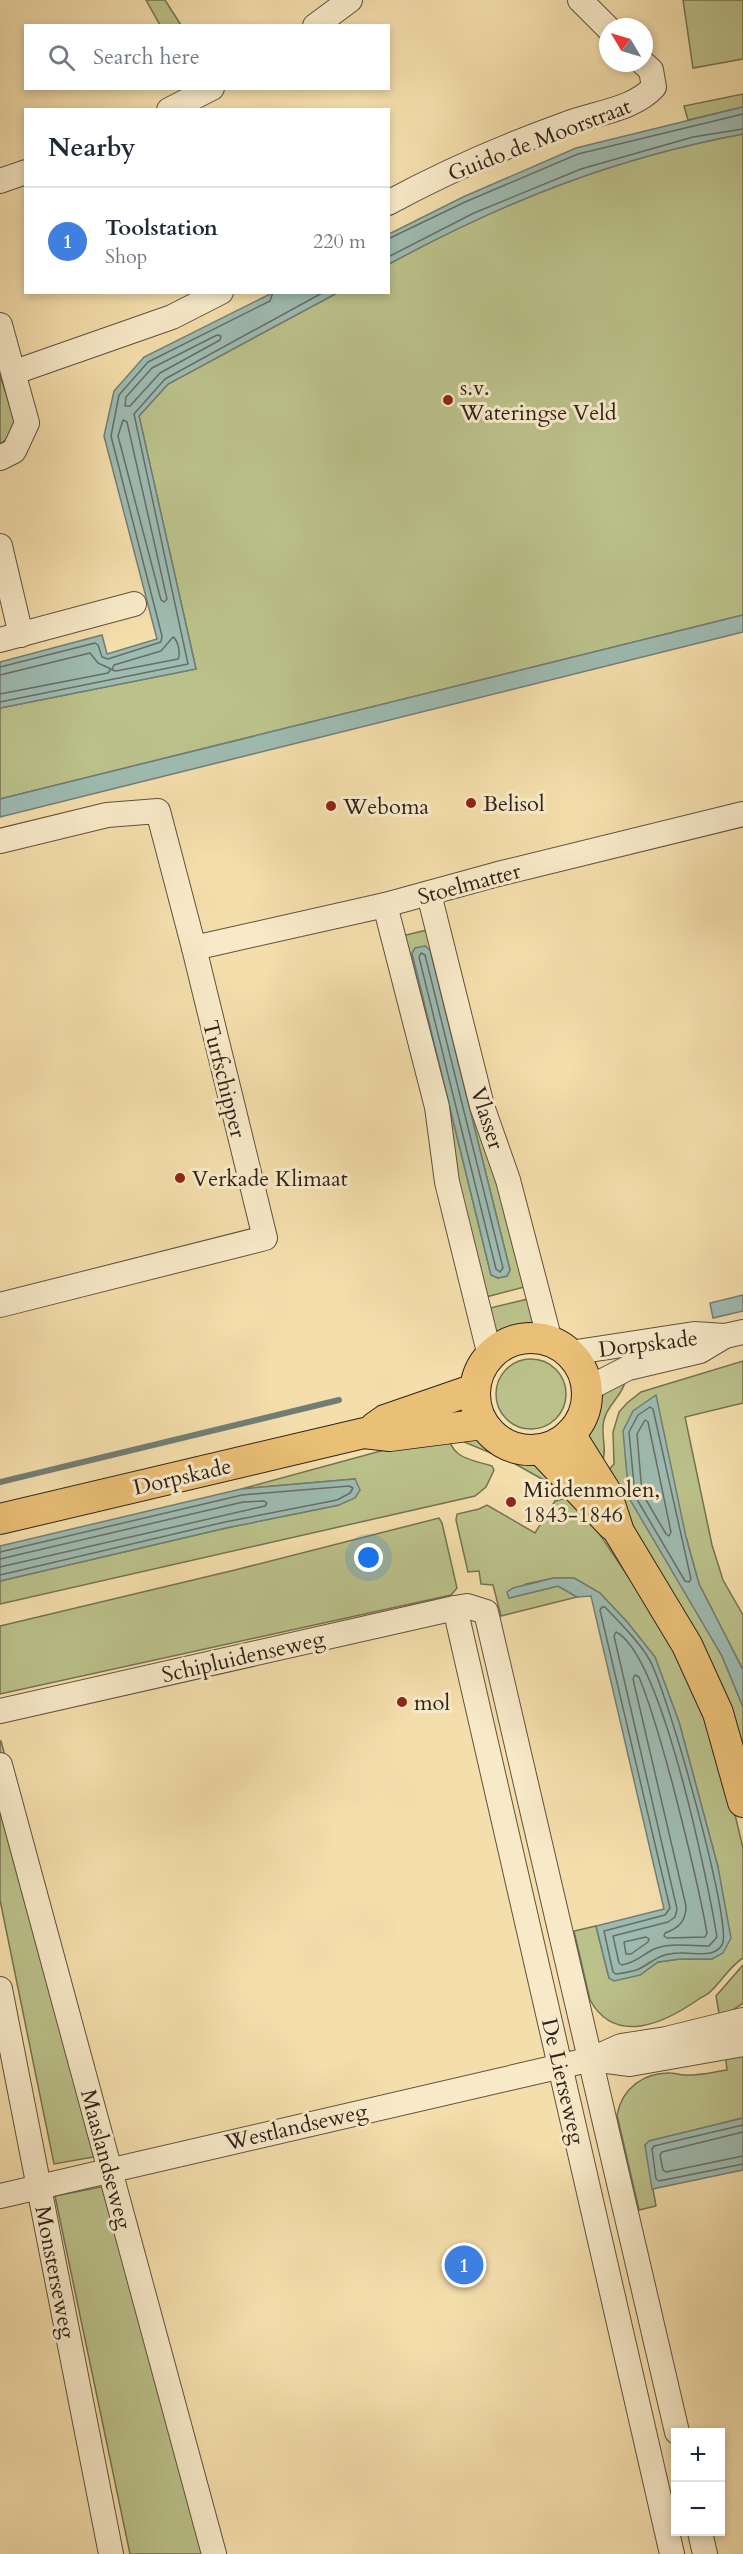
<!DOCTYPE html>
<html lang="en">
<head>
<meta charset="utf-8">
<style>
  :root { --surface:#fff; --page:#f2f2f3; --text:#1f2937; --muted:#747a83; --line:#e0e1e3; --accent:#d93025 }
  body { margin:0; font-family:Cardo,serif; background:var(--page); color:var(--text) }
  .controls { position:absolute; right:18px; bottom:18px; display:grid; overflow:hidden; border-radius:0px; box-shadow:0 3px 9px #0003 }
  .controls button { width:54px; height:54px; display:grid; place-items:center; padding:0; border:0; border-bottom:2px solid var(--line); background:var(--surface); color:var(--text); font:30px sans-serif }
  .compass { position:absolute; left:599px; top:18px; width:54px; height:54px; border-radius:50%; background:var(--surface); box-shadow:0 3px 9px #0003; rotate:308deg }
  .you { position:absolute; left:369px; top:1558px; width:21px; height:21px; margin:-15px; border:4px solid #fff; border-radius:50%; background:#1a73e8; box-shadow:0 0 0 9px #1a73e833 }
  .badge { display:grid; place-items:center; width:39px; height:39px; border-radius:50%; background:var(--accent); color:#fff; font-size:20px; font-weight:700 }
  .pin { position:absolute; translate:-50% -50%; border:3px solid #fff; box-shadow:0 2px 6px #0006 }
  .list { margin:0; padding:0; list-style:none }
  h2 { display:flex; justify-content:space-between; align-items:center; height:78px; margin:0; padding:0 24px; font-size:26px }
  h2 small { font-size:20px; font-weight:400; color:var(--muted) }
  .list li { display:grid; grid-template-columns:39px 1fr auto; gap:18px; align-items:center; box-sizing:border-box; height:108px; padding:0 24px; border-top:2px solid var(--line) }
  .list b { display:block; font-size:22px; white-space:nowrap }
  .list p { margin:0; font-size:20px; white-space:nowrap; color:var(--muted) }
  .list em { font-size:20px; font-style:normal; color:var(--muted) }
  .icon { flex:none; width:33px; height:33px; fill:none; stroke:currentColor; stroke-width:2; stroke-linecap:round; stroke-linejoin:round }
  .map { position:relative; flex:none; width:743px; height:2554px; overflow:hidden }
  .search { position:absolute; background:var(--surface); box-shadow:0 3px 9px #0003; left:24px; top:24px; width:366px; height:66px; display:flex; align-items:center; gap:15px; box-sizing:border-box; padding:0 21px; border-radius:0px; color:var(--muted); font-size:22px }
  .panel { position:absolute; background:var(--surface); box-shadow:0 3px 9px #0003; left:24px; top:108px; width:366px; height:186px; border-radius:0px }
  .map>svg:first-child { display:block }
  .green { fill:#bbc18a; stroke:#757252; stroke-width:1.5; fill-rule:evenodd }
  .water { fill:#9ebbb1; stroke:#727e75; stroke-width:1.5 }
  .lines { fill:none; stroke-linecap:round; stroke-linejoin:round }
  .shore { stroke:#666e66; stroke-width:1.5 }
  .stream { stroke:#727e75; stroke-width:6 }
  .minor-casing { stroke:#60513e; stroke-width:26 }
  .major-casing { stroke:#2f221a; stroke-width:32 }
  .minor { stroke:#f8eac9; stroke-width:24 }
  .major { stroke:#eabf76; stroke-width:30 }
  .poi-dot { fill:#8f2418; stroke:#f8eac9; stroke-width:2 }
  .labels { text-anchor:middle; stroke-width:6; stroke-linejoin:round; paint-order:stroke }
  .street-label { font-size:22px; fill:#2f221a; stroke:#f8eac9 }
  .poi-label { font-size:22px; fill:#2f221a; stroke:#f8eac9; text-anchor:start }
</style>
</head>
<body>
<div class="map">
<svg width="743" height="2554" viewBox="0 0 743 2554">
  <rect width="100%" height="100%" fill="#f4deac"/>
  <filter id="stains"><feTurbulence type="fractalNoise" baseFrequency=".00333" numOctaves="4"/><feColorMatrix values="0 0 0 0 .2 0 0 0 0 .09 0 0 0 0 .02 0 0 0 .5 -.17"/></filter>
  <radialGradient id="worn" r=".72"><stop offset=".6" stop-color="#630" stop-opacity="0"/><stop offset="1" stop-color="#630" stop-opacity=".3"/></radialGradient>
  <g class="green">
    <polygon points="146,0 165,0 181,25 160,25"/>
    <polygon points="683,0 743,0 743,59 693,68"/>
    <polygon points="743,94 743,107 688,120 684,106"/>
    <path d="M 743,134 L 743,615 L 0,799 L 0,708 L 196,669 L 139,416 L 168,384 L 337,293 L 388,292 L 389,264 C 503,202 614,158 743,134 Z"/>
    <polygon points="0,375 12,412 18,412 11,436 0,444"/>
    <path d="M 431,929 L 528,1286 L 482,1298 L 402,936 ZM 425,946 L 430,950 L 510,1270 L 507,1276 L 498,1278 L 491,1275 L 412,954 Z"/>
    <path d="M 528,1299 L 539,1331 C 522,1332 509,1336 495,1344 L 486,1309 Z"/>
    <circle cx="531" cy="1394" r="35"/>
    <polygon points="743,1361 743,1403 685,1417 712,1545 723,1580 743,1615 743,1670 699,1584 686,1537 697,1611 722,1656 743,1707 743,1754 662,1577 604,1475 614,1464 613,1432 619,1412 627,1403 641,1392"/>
    <path d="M 625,1382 C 622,1396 607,1405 604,1420 C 600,1434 608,1451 602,1462 L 588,1436 L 589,1429 L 598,1403 L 606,1390 Z"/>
    <path d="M 447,1433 C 452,1459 469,1459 492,1466 L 494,1470 L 486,1487 L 475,1496 L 0,1604 L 0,1581 L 226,1528 L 339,1505 L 355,1479 L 241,1489 Z"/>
    <polygon points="482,1439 505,1454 532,1460 558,1488 510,1461 462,1441"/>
    <path d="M 574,1496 L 683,1658 L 726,1777 L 743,1848 L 743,1958 C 729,1967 723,1980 711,1991 C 708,1995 703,1996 699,1999 C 666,2022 616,2047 590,2000 L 574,1931 L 596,1926 L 609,1978 L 640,1975 L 658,1962 L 680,1959 L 712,1959 L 718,1867 L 679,1722 L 655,1657 L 628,1623 L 600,1593 L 574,1578 L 554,1578 L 526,1584 L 509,1598 L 558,1586 L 577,1597 L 501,1616 L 493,1585 L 481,1584 L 479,1571 L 468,1572 L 456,1520 L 457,1514 L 479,1509 L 487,1505 L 535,1533 L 555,1501 Z"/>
    <polygon points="439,1518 442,1523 457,1588 451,1595 0,1694 0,1626 235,1570"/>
    <polygon points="0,1741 1,1741 111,2154 54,2164 0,1900"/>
    <polygon points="743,1965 743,2003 720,2019 716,1996"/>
    <path d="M 725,2053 L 743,2056 L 743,2118 L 650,2141 L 645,2145 L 656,2206 L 639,2210 L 617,2115 C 622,2089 643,2072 671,2073 C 675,2073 680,2075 684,2075 C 698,2076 713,2072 727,2070 Z"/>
    <polygon points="111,2185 207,2554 130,2554 55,2196"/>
  </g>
  <g class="water">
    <path d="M 743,107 L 743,134 C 614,158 503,202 389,264 L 389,234 L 463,197 L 576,148 Z"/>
    <polygon points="272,293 337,293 168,384 139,416 196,669 0,708 0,662 102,635 107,654 157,639 104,436 114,391 144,357"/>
    <polygon points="743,615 743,632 0,817 0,799"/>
    <polygon points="425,946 430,950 510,1270 507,1276 498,1278 491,1275 412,953 415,948"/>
    <polygon points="743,1295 743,1311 713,1318 710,1303"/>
    <polygon points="656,1395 686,1537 699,1584 743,1670 743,1707 722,1656 629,1498 623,1431 633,1411"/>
    <polygon points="355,1479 360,1490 355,1498 339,1505 226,1528 0,1581 0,1546 241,1489"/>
    <polygon points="554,1578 574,1578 600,1593 628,1623 655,1657 679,1722 718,1867 731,1938 723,1953 712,1959 680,1959 658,1962 640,1975 614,1981 609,1978 596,1926 664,1909 591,1596 577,1597 558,1586 509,1598 507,1592 513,1588"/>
    <polygon points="743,2118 743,2170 652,2189 645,2145 649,2141"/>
  </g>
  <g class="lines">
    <g class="shore">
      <polyline points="388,239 465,202 578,154 743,114"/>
      <polyline points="388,257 474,213 581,169 693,137 743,129"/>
      <polygon points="217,335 221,336 220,340 160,373 130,406 125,406 126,397 152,368"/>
      <polygon points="123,420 127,422 167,599 164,602 161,600 118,436"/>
      <path d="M 173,637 C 178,640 181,654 178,659 L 116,671 L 112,670 L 114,665 L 161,651 Z"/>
      <polyline points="0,667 95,643 98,645 102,657 108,659 161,642 162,636 111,436 119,395 148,362 270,301 273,292"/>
      <polyline points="0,675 90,653 98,663 111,669 108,673 0,694"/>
      <polyline points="0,702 188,664 134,414 165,379 324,292"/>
      <polygon points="421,953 425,955 503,1268 500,1272 496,1269 419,957"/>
      <polygon points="650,1407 653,1409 691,1579 689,1582 685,1581 635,1496 629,1432 638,1415"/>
      <polygon points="645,1420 648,1422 671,1532 669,1536 666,1534 642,1493 637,1434"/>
      <polyline points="0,1552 242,1495 349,1486 353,1488 350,1493 337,1500 225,1522 0,1575"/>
      <polyline points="0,1559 243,1502 264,1501 267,1503 265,1506 0,1567"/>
      <path d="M 602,1607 L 605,1607 C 620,1623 638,1640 649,1659 C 666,1686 734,1927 722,1945 C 713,1959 694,1952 680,1953 C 657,1954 656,1960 639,1969 C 632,1972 623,1973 616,1974 L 613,1972 L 604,1931 L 665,1915 L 670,1908 L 600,1610 Z"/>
      <path d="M 616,1632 C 662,1655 708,1882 717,1937 L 709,1946 C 691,1946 668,1942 652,1950 C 641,1956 635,1963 622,1965 L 619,1963 L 613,1936 L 668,1922 L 675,1917 L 677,1909 L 614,1636 Z"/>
      <path d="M 635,1675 L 639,1677 C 653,1711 662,1746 672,1782 C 685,1832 698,1882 707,1933 L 705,1937 L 667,1938 L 664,1936 L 665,1933 C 679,1928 686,1921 686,1906 L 633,1679 Z"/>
      <polygon points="646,1937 649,1939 648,1942 631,1954 626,1954 624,1942"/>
      <polyline points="743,2125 654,2146 652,2149 656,2179 659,2181 743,2164"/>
      <polyline points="743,2132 662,2152 660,2155 663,2170 666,2172 743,2156"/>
    </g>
    <polyline class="stream" points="0,1482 339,1400"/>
    <defs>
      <g id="minor">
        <polyline points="580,0 608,28"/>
        <polyline points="315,26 350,0"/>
        <polyline points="169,110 212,88"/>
        <polyline points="0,181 26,172"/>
        <path d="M 388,203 C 445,172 505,146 566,124 C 594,113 633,110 654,87 L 651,70 L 643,63"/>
        <polyline points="0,325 27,423 14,451 0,458"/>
        <polyline points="15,372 172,317 221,292"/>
        <polyline points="0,546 21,635"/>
        <polyline points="0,640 134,604"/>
        <polyline points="0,841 107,815 158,811 194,948 265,1238 0,1305"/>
        <polyline points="429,894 482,1106 508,1180 550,1341"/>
        <polyline points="385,905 437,1107 447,1182 490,1356"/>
        <polyline points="194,948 385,905 498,874 743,814"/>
        <polyline points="570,1353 694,1334 725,1336 743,1332"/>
        <polyline points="587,1389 628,1368 700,1351 725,1336"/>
        <polyline points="455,1608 672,2554"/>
        <polyline points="0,1711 455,1608 467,1606 486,1612 677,2432"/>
        <polyline points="0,1765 214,2554"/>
        <polyline points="0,1989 111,2554"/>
        <polyline points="592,2059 630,2064 743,2044"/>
        <polyline points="0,2196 592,2059 621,2046 666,2039 743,2020"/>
        <polyline points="700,2532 705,2554"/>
      </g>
      <g id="major">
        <circle cx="531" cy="1394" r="56"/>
        <polyline points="375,1427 385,1420 475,1389"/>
        <polyline points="571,1433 576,1444 606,1492 619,1532 687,1645 718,1713 743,1802"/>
        <polyline points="541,1450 612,1525"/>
        <polyline points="0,1519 364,1433 390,1436 483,1424"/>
      </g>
    </defs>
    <use href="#minor" class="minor-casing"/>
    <use href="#major" class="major-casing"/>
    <use href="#minor" class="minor"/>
    <use href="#major" class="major"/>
  </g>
  <g class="poi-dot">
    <circle cx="448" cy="400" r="6"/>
    <circle cx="471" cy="803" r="6"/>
    <circle cx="331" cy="806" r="6"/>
    <circle cx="180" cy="1178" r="6"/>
    <circle cx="511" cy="1502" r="6"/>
    <circle cx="402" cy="1702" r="6"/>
  </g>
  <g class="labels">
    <g class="street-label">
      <text transform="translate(539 139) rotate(-21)" y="8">Guido de Moorstraat</text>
      <text transform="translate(469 883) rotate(-15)" y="8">Stoelmatter</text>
      <text transform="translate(225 1079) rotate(76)" y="8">Turfschipper</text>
      <text transform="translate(488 1118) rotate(72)" y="8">Vlasser</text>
      <text transform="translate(648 1343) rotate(-7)" y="8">Dorpskade</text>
      <text transform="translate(182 1476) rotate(-13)" y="8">Dorpskade</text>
      <text transform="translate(243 1656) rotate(-13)" y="8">Schipluidenseweg</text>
      <text transform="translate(564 2081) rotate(77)" y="8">De Lierseweg</text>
      <text transform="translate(296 2126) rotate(-13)" y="8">Westlandseweg</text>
      <text transform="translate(107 2159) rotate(75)" y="8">Maaslandseweg</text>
      <text transform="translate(56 2272) rotate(79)" y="8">Monsterseweg</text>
    </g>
    <g class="poi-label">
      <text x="460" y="395">s.v.<tspan x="460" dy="25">Wateringse Veld</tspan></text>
      <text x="483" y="811">Belisol</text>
      <text x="343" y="814">Weboma</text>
      <text x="192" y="1186">Verkade Klimaat</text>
      <text x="523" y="1497">Middenmolen,<tspan x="523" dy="25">1843-1846</tspan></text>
      <text x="414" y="1710">mol</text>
    </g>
  </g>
  <rect width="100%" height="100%" filter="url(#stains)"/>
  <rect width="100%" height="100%" fill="url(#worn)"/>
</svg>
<div class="controls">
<button>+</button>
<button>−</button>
</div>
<svg class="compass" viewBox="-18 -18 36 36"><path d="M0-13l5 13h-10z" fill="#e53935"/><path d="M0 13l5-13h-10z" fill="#747a83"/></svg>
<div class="you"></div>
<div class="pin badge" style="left:464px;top:2265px;background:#3f7fe0">1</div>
<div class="search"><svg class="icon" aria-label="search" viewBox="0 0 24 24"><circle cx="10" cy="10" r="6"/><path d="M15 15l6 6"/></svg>Search here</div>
<section class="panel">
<h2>Nearby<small></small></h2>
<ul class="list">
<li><span class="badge" style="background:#3f7fe0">1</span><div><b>Toolstation</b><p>Shop</p></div><em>220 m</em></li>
</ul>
</section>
</div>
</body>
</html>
